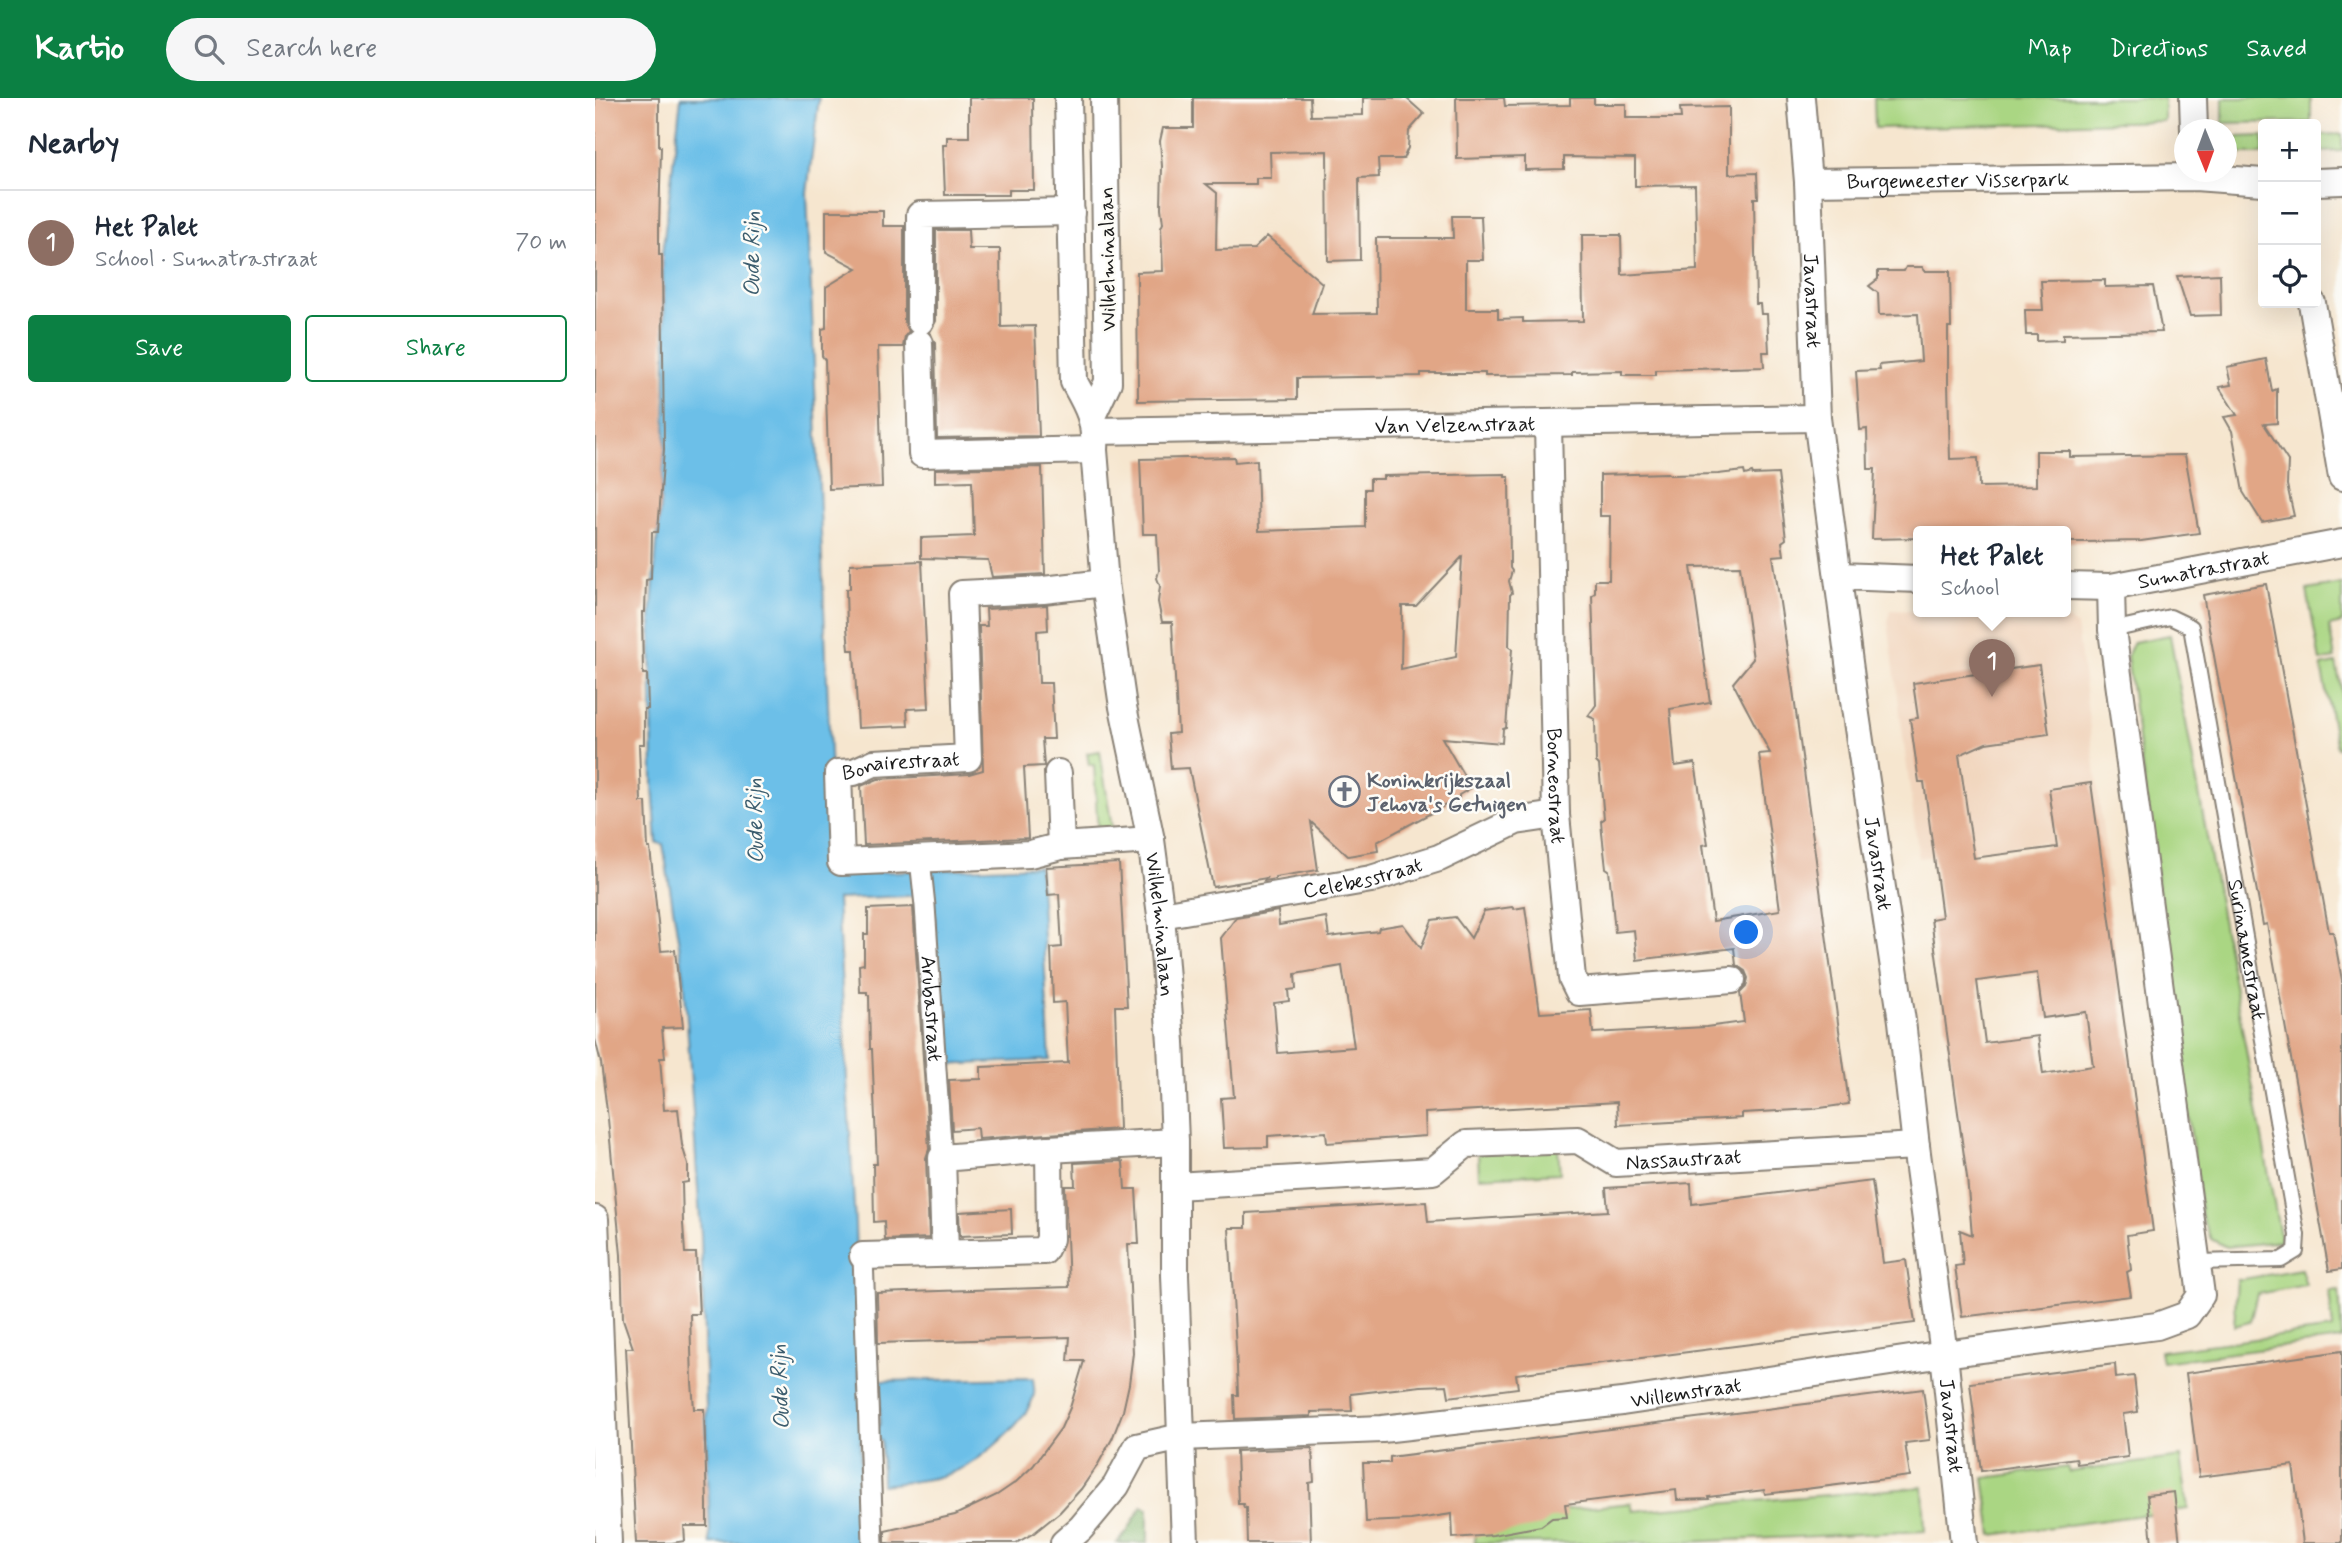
<!DOCTYPE html>
<html lang="en">
<head>
<meta charset="utf-8">
<style>
  :root { --surface:#fff; --page:#f6f6f7; --text:#1f2937; --muted:#747a83; --line:#e0e1e3; --accent:#0b8043 }
  body { margin:0; font-family:Mynerve,sans-serif; background:var(--page); color:var(--text) }
  .controls { position:absolute; right:21px; top:21px; display:grid; overflow:hidden; border-radius:7px; box-shadow:0 7px 28px #0002 }
  .controls button { width:63px; height:63px; display:grid; place-items:center; padding:0; border:0; border-bottom:2px solid var(--line); background:var(--surface); color:var(--text); font:35px sans-serif }
  .compass { position:absolute; left:1579px; top:21px; width:63px; height:63px; border-radius:50%; background:var(--surface); box-shadow:0 7px 28px #0002; rotate:179deg }
  .you { position:absolute; left:1152px; top:835px; width:24px; height:24px; margin:-18px; border:5px solid #fff; border-radius:50%; background:#1a73e8; box-shadow:0 0 0 10px #1a73e833 }
  .badge { display:grid; place-items:center; width:46px; height:46px; border-radius:50%; background:var(--accent); color:#fff; font-size:23px; font-weight:700 }
  .pin { position:absolute; translate:-50% -58px; filter:drop-shadow(0 2px 4px #0008) }
  .pin::after { content:''; position:absolute; top:37px; width:24px; height:21px; background:inherit; clip-path:polygon(0 0,100% 0,50% 100%) }
  .popup { position:absolute; left:1318px; top:428px; width:158px; height:91px; box-sizing:border-box; display:grid; place-content:center; border-radius:7px; background:var(--surface); filter:drop-shadow(0 2px 5px #0005); font-size:23px; white-space:nowrap; color:var(--muted) }
  .popup b { font-size:26px; color:var(--text) }
  .popup::after { content:''; position:absolute; left:50%; top:100%; margin-left:-14px; border:14px solid transparent; border-top-color:var(--surface) }
  .list { margin:0; padding:0; list-style:none }
  h2 { display:flex; justify-content:space-between; align-items:center; height:91px; margin:0; padding:0 28px; font-size:30px }
  h2 small { font-size:23px; font-weight:400; color:var(--muted) }
  .list li { display:grid; grid-template-columns:46px 1fr auto; gap:21px; align-items:center; box-sizing:border-box; height:105px; padding:0 28px; border-top:2px solid var(--line) }
  .list b { display:block; font-size:26px; white-space:nowrap }
  .list p { margin:0; font-size:23px; white-space:nowrap; color:var(--muted) }
  .list em { font-size:23px; font-style:normal; color:var(--muted) }
  .actions { display:flex; gap:14px; padding:21px 28px }
  .actions a { flex:1; padding:16px 0; border:2px solid var(--accent); border-radius:7px; text-align:center; font-size:24px; color:var(--accent) }
  .actions .main { background:var(--accent); color:#fff }
  .icon { flex:none; width:38px; height:38px; fill:none; stroke:currentColor; stroke-width:2; stroke-linecap:round; stroke-linejoin:round }
  .map { position:relative; flex:none; width:1747px; height:1445px; overflow:hidden }
  header { display:flex; align-items:center; gap:42px; box-sizing:border-box; height:98px; padding:0 35px; background:var(--accent); color:#fff }
  header strong { font-size:33px }
  nav { display:flex; gap:38px; margin-inline-start:auto; font-size:24px }
  .search { width:490px; height:63px; background:var(--page); display:flex; align-items:center; gap:18px; box-sizing:border-box; padding:0 24px; border-radius:38px; color:var(--muted); font-size:26px }
  main { display:flex }
  aside { flex:1; background:var(--surface) }
  .map>svg:first-child { display:block }
  .built { fill:#f1d5bd }
  .green { fill:#aad683; stroke:#637950; stroke-width:2 }
  .forest { fill:#87b771; stroke:#526a46; stroke-width:2 }
  .water { fill:#6cbfe8; stroke:#446e82; stroke-width:2 }
  .building { fill:#e1a686; fill-rule:evenodd }
  .lines { fill:none; stroke-linecap:round; stroke-linejoin:round }
  .service-casing { stroke:#898176; stroke-width:18 }
  .pedestrian-casing { stroke:#898176; stroke-width:23 }
  .minor-casing { stroke:#898176; stroke-width:30 }
  .service { stroke:#fff; stroke-width:14 }
  .pedestrian { stroke:#fff; stroke-width:19 }
  .minor { stroke:#fff; stroke-width:26 }
  .labels { text-anchor:middle; stroke-width:5; stroke-linejoin:round; paint-order:stroke }
  .street-label { font-size:21px; fill:#1c1c1c; stroke:#fdfcf7 }
  .worship-label { font-size:21px; font-weight:bold; fill:#5b616d; stroke:#fdfcf7; text-anchor:start }
  .water-label { font-size:23px; font-style:italic; fill:#3c5d6e; stroke:#fdfcf7 }
</style>
</head>
<body>
<header>
<strong>Kartio</strong>
<div class="search"><svg class="icon" aria-label="search" viewBox="0 0 24 24"><circle cx="10" cy="10" r="6"/><path d="M15 15l6 6"/></svg>Search here</div>
<nav><a>Map</a><a>Directions</a><a>Saved</a></nav>
</header>
<main>
<aside>
<h2>Nearby<small></small></h2>
<ul class="list">
<li><span class="badge" style="background:#8d6e63">1</span><div><b>Het Palet</b><p>School · Sumatrastraat</p></div><em>70 m</em></li>
</ul>
<div class="actions"><a class="main">Save</a><a>Share</a></div>
</aside>
<div class="map">
<svg width="1747" height="1445" viewBox="0 0 1747 1445">
  <rect width="100%" height="100%" fill="#fdfcf7"/>
  <filter id="ink" filterUnits="userSpaceOnUse"><feTurbulence type="fractalNoise" baseFrequency=".0143" numOctaves="2"/><feDisplacementMap in="SourceGraphic" scale="14" xChannelSelector="R" yChannelSelector="G"/><feConvolveMatrix kernelMatrix="1 2 1 2 8 2 1 2 1" color-interpolation-filters="sRGB"/></filter>
  <filter id="wash" filterUnits="userSpaceOnUse"><feTurbulence type="fractalNoise" baseFrequency=".00686" numOctaves="4" result="noise"/><feDisplacementMap in="SourceGraphic" scale="28" xChannelSelector="R" yChannelSelector="G"/><feGaussianBlur stdDeviation="1.57" result="paint"/><feColorMatrix in="noise" values="0 0 0 0 0 0 0 0 0 0 0 0 0 0 0 0 0 1.4 0 .05"/><feComposite in="paint" operator="in"/></filter>
  <g filter="url(#wash)">
    <rect width="100%" height="100%" fill="#f6e6cf"/>
    <polygon class="built" points="1296,512 1473,522 1482,528 1515,789 1456,796 1449,744 1324,760 1293,524"/>
    <g class="green">
      <polygon points="1279,0 1569,0 1569,23 1280,30"/>
      <polygon points="1628,0 1716,0 1716,24 1628,25"/>
      <polygon points="1747,36 1747,53 1721,54 1721,37"/>
      <polygon points="1668,38 1668,56 1644,56 1641,39"/>
      <polygon points="1747,486 1747,525 1734,528 1740,560 1725,563 1712,492"/>
      <polygon points="1575,537 1686,1143 1631,1149 1616,1141 1607,1120 1532,558 1539,544"/>
      <polygon points="1741,565 1747,595 1747,649 1742,650 1726,568"/>
      <polygon points="505,653 518,737 503,737 499,667 494,667 492,655"/>
      <polygon points="963,1050 965,1075 884,1079 883,1055"/>
      <polygon points="1706,1171 1711,1187 1662,1196 1655,1224 1639,1228 1642,1182"/>
      <polygon points="1744,1192 1747,1241 1567,1264 1565,1253 1738,1231 1734,1193"/>
      <polygon points="1586,1359 1593,1411 1397,1437 1389,1380 1472,1369 1474,1374"/>
      <polygon points="1328,1389 1330,1433 1071,1445 880,1445 878,1421 1036,1405 1038,1413"/>
    </g>
    <polygon class="forest" points="547,1408 553,1411 553,1445 522,1445 532,1434"/>
    <path class="water" d="M 86,0 L 224,0 L 212,95 L 240,776 L 444,768 L 455,962 L 349,967 L 338,797 L 242,801 L 260,1126 L 266,1329 L 285,1327 L 285,1283 L 438,1280 C 438,1284 440,1291 439,1296 C 434,1322 386,1362 363,1372 C 340,1383 312,1384 287,1387 L 286,1342 L 265,1343 L 267,1445 L 115,1445 L 106,1137 L 89,878 L 68,746 L 62,745 L 58,688 L 56,519 L 70,345 L 71,251 L 67,157 Z"/>
    <g id="blocks">
      <g class="building">
        <polygon points="0,0 64,0 64,49 66,49 64,130 64,157 67,157 69,351 63,434 57,434 56,481 51,482 50,514 47,514 48,576 52,576 53,611 49,611 49,646 44,646 46,704 51,704 53,750 55,750 66,853 80,852 88,929 67,930 70,960 65,960 69,1012 83,1011 87,1047 93,1067 93,1084 87,1085 88,1126 90,1155 101,1155 104,1216 95,1216 97,1284 99,1311 109,1311 112,1406 112,1428 89,1428 90,1443 77,1445 41,1445 31,1250 38,1250 28,1221 26,1157 13,1021 6,965 0,941"/>
        <polygon points="374,0 438,0 439,92 414,92 414,97 350,97 348,47 352,47 352,39 374,39"/>
        <polygon points="598,0 715,0 716,18 768,17 768,0 811,0 829,16 814,33 813,50 808,61 783,61 784,79 764,80 765,162 733,163 732,53 675,54 676,80 661,80 661,86 611,86 622,95 621,152 659,151 672,138 727,185 717,216 782,215 781,140 858,140 857,118 886,118 888,162 871,162 871,211 903,211 903,221 928,220 928,224 988,223 987,137 1026,137 1027,177 1102,172 1100,87 1040,88 1040,60 969,59 969,71 930,72 930,59 862,61 861,0 909,0 910,8 975,7 975,0 999,0 999,6 1031,6 1031,20 1086,20 1085,10 1134,9 1134,76 1162,75 1163,100 1159,100 1161,206 1165,206 1166,216 1172,216 1174,254 1168,254 1169,269 1061,272 1061,277 1027,277 1027,273 977,274 977,277 890,278 890,275 826,275 826,278 702,280 702,301 543,303 542,174 568,173 566,130 568,125 566,110 567,68 565,43 568,30 598,30"/>
        <polygon points="231,113 288,113 288,128 309,128 309,223 314,233 310,238 308,249 283,249 287,389 234,391 230,262 227,258 227,231 231,230 231,189 262,170 231,154"/>
        <polygon points="341,132 373,132 374,151 405,151 406,229 440,228 444,338 342,340 340,245 335,234 341,223"/>
        <polygon points="1311,169 1327,169 1330,173 1355,173 1356,229 1353,229 1353,285 1355,361 1383,360 1384,389 1441,388 1441,353 1475,353 1475,359 1590,357 1604,435 1546,443 1488,444 1471,444 1471,433 1324,433 1324,440 1277,441 1280,371 1273,371 1272,331 1265,332 1261,273 1285,272 1284,267 1326,263 1323,216 1284,217 1283,195 1274,188 1283,181 1283,173 1309,173"/>
        <polygon points="1625,176 1626,217 1595,218 1582,178"/>
        <polygon points="1510,182 1510,189 1558,188 1567,234 1468,236 1468,242 1442,243 1442,237 1431,237 1430,212 1448,212 1446,183"/>
        <polygon points="1671,261 1677,293 1682,291 1682,325 1669,326 1693,363 1692,387 1699,418 1667,424 1648,394 1637,333 1629,319 1642,317 1624,289 1636,287 1632,269"/>
        <path d="M 639,359 L 640,364 L 662,362 L 664,433 L 770,429 L 770,391 L 775,391 L 775,381 L 788,381 L 788,378 L 910,376 L 910,379 L 914,379 L 915,470 L 917,473 L 914,483 L 917,495 L 915,497 L 914,549 L 917,551 L 911,630 L 908,631 L 907,645 L 847,640 L 876,690 L 864,697 L 864,700 L 782,744 L 783,753 L 753,758 L 716,724 L 723,772 L 680,779 L 680,781 L 669,783 L 671,780 L 618,789 L 594,670 L 576,671 L 573,636 L 583,635 L 577,524 L 567,524 L 563,504 L 565,488 L 562,480 L 564,473 L 562,436 L 548,436 L 545,361 ZM 867,459 L 861,559 L 806,571 L 807,508 L 821,508 Z"/>
        <polygon points="447,369 450,476 397,479 393,462 326,460 326,440 379,438 377,383 340,384 340,371"/>
        <path d="M 1149,373 L 1150,377 L 1157,375 L 1158,377 L 1183,376 L 1191,441 L 1187,444 L 1189,457 L 1178,458 L 1198,592 L 1254,1006 L 1218,1011 L 1147,1015 L 1147,1020 L 1023,1027 L 1022,1004 L 830,1015 L 831,1038 L 732,1045 L 731,1034 L 673,1038 L 673,1049 L 629,1050 L 626,1000 L 639,999 L 626,840 L 641,820 L 683,813 L 684,827 L 731,819 L 734,839 L 783,833 L 784,830 L 808,826 L 826,850 L 837,822 L 860,819 L 876,840 L 889,813 L 917,809 L 919,811 L 930,809 L 945,915 L 996,912 L 998,935 L 1111,929 L 1149,924 L 1145,895 L 1151,889 L 1153,880 L 1150,873 L 1141,867 L 1139,850 L 1042,862 L 1039,832 L 1020,834 L 1014,772 L 1011,770 L 1007,735 L 1006,723 L 1009,721 L 1004,667 L 1001,664 L 1000,621 L 993,618 L 1001,607 L 997,497 L 1000,495 L 1000,482 L 1014,482 L 1015,418 L 1005,418 L 1005,377 L 1072,375 L 1075,377 L 1123,376 ZM 1145,468 L 1158,561 L 1138,585 L 1175,655 L 1164,656 L 1185,812 L 1118,823 L 1108,747 L 1113,746 L 1100,665 L 1080,668 L 1075,611 L 1115,604 L 1096,469 ZM 747,868 L 759,949 L 683,955 L 679,905 L 694,903 L 693,892 L 701,891 L 700,876 Z"/>
        <polygon points="327,463 334,610 312,611 313,628 263,630 259,552 254,552 252,529 251,491 255,491 255,466"/>
        <polygon points="1671,486 1734,834 1738,834 1747,882 1747,1171 1734,1173 1672,826 1668,827 1608,497"/>
        <polygon points="452,507 453,532 442,533 444,585 456,585 459,641 447,641 449,668 429,669 433,740 269,747 266,688 283,681 374,676 388,672 384,528 392,528 391,511"/>
        <path d="M 1444,567 L 1454,636 L 1391,645 L 1364,657 L 1379,760 L 1462,749 L 1454,691 L 1496,685 L 1558,1133 L 1532,1137 L 1536,1172 L 1532,1174 L 1536,1198 L 1367,1219 L 1360,1168 L 1368,1167 L 1365,1132 L 1377,1137 L 1372,1079 L 1336,821 L 1347,819 L 1329,684 L 1324,684 L 1315,621 L 1323,620 L 1318,585 ZM 1442,875 L 1448,920 L 1491,914 L 1498,968 L 1448,976 L 1443,938 L 1390,945 L 1382,883 Z"/>
        <polygon points="524,765 532,908 520,908 524,1031 383,1041 382,1030 357,1032 354,982 386,981 386,969 473,965 470,904 458,905 456,850 467,849 464,796 453,797 451,769"/>
        <polygon points="318,809 334,1051 331,1060 334,1140 290,1142 289,1123 279,1124 278,1066 282,1066 277,951 275,951 274,897 272,897 272,894 265,894 264,867 269,866 269,836 273,836 273,811"/>
        <polygon points="526,1063 528,1064 530,1091 541,1091 544,1146 533,1146 538,1255 534,1286 528,1313 517,1341 502,1368 486,1391 465,1414 439,1435 421,1445 290,1445 290,1433 360,1417 402,1397 421,1384 438,1368 466,1330 475,1310 489,1263 473,1263 475,1239 283,1245 282,1195 474,1189 470,1088 480,1088 479,1065"/>
        <polygon points="1277,1083 1288,1165 1311,1162 1320,1225 921,1276 923,1290 854,1299 852,1287 826,1288 756,1296 757,1313 716,1314 716,1318 640,1321 639,1297 643,1297 642,1269 634,1130 651,1130 651,1115 831,1104 833,1124 1013,1113 1011,1090 1096,1085 1097,1106"/>
        <polygon points="416,1111 417,1136 365,1138 364,1114"/>
        <polygon points="1747,1253 1747,1445 1708,1445 1698,1367 1604,1379 1591,1275"/>
        <polygon points="1520,1266 1521,1280 1539,1278 1543,1314 1528,1316 1533,1359 1482,1366 1481,1360 1386,1373 1375,1285"/>
        <polygon points="1328,1291 1335,1342 1310,1345 1315,1378 1170,1396 1169,1392 1113,1399 1114,1401 1082,1402 1081,1392 970,1406 972,1419 957,1420 946,1428 898,1437 858,1440 857,1416 816,1422 771,1424 768,1365 795,1365 795,1359"/>
        <polygon points="717,1350 719,1384 714,1385 716,1445 652,1445 651,1410 649,1410 648,1406 643,1406 641,1353"/>
        <polygon points="1579,1394 1585,1445 1557,1445 1552,1397"/>
      </g>
    </g>
  </g>
  <g filter="url(#ink)">
    <use href="#blocks" fill-opacity="0" stroke="#898176" stroke-width="2"/>
    <g class="lines">
      <defs>
        <g id="service">
          <path id="s1" d="M 1517,532 L 1575,519 L 1596,529 L 1702,1137 L 1701,1153 L 1686,1162 L 1602,1164"/>
        </g>
        <g id="pedestrian">
          <path id="s2" d="M 325,761 L 330,808 L 347,1060"/>
          <polyline points="268,1158 278,1445"/>
        </g>
        <g id="minor">
          <path id="s3" d="M 473,0 L 479,284 C 493,309 501,322 499,352 L 510,485 L 528,609 L 556,742 L 566,817 L 576,944 L 580,1044 L 580,1177 L 590,1445"/>
          <path id="s4" d="M 1206,0 L 1213,84 L 1222,320 L 1260,610 L 1307,923 L 1321,1048 L 1349,1256 L 1369,1445"/>
          <polyline points="1598,0 1599,32"/>
          <path id="s5" d="M 1213,84 L 1600,79 L 1668,84"/>
          <polyline points="1721,84 1747,83"/>
          <polyline points="1717,205 1747,379"/>
          <polyline points="325,223 325,117 476,114"/>
          <polyline points="324,245 327,356 499,352"/>
          <polyline points="497,318 513,284 509,0"/>
          <path id="s6" d="M 953,326 L 961,717 L 977,880 L 984,894 L 1137,882"/>
          <path id="s7" d="M 500,333 L 1222,320"/>
          <polyline points="1244,478 1324,481"/>
          <path id="s8" d="M 1470,488 L 1516,489 L 1747,445"/>
          <polyline points="463,675 466,748 556,742"/>
          <path id="s9" d="M 466,748 L 435,756 L 246,764 L 243,675 L 259,674 L 279,665 L 373,660 L 367,496 L 448,492 L 510,485"/>
          <path id="s10" d="M 566,817 L 776,781 L 844,760 L 921,723 L 961,717"/>
          <path id="s11" d="M 580,1088 L 838,1073 L 871,1046 L 983,1042 L 1021,1065 L 1321,1048"/>
          <polyline points="0,1121 13,1445"/>
          <polyline points="350,1154 347,1060 454,1051"/>
          <polyline points="268,1158 449,1153 455,1141 454,1051 580,1044"/>
          <path id="s12" d="M 469,1445 L 486,1430 L 521,1388 L 542,1349 L 586,1339 L 787,1331 L 1027,1304 L 1349,1256 L 1562,1228 L 1592,1217 L 1606,1197 L 1517,532 L 1516,489"/>
        </g>
      </defs>
      <use href="#service" class="service-casing"/>
      <use href="#pedestrian" class="pedestrian-casing"/>
      <use href="#minor" class="minor-casing"/>
      <use href="#service" class="service"/>
      <use href="#pedestrian" class="pedestrian"/>
      <use href="#minor" class="minor"/>
    </g>
  </g>
  <defs>
    <symbol id="church-ring" viewBox="-11 -11 22 22"><circle r="9.5" fill="#fdfcf7" stroke="#6b7280" stroke-width="1.5"/><path d="M-1.2-6h2.4v3.5h3.3v2.4h-3.3V6h-2.4V-.1h-3.3v-2.4h3.3Z" fill="#6b7280"/></symbol>
  </defs>
  <g fill-rule="evenodd">
    <use href="#church-ring" x="732" y="676" width="35" height="35"/>
  </g>
  <g class="labels">
    <g class="street-label">
      <text dy="7" stroke="none"><textPath href="#s5" startOffset="150">Burgemeester Visserpark</textPath></text>
      <text transform="translate(512 161) rotate(-91)" y="7">Wilhelminalaan</text>
      <text dy="7" stroke="none"><textPath href="#s4" startOffset="203">Javastraat</textPath></text>
      <text dy="7" stroke="none"><textPath href="#s7" startOffset="360">Van Velzenstraat</textPath></text>
      <text dy="7" stroke="none"><textPath href="#s8" startOffset="140">Sumatrastraat</textPath></text>
      <text dy="7" stroke="none"><textPath href="#s9" startOffset="374">Bonairestraat</textPath></text>
      <text dy="7" stroke="none"><textPath href="#s6" startOffset="362">Borneostraat</textPath></text>
      <text dy="7" stroke="none"><textPath href="#s4" startOffset="770">Javastraat</textPath></text>
      <text dy="7" stroke="none"><textPath href="#s10" startOffset="205">Celebesstraat</textPath></text>
      <text dy="7" stroke="none"><textPath href="#s3" startOffset="836">Wilhelminalaan</textPath></text>
      <text dy="7" stroke="none"><textPath href="#s1" startOffset="410">Surinamestraat</textPath></text>
      <text dy="7" stroke="none"><textPath href="#s2" startOffset="150">Arubastraat</textPath></text>
      <text dy="7" stroke="none"><textPath href="#s11" startOffset="525">Nassaustraat</textPath></text>
      <text dy="7" stroke="none"><textPath href="#s12" startOffset="674">Willemstraat</textPath></text>
      <text dy="7" stroke="none"><textPath href="#s4" startOffset="1337">Javastraat</textPath></text>
    </g>
    <g class="worship-label">
      <text x="772" y="689">Koninkrijkszaal<tspan x="772" dy="24">Jehova's Getuigen</tspan></text>
    </g>
    <g class="water-label">
      <text transform="translate(156 156) rotate(-90)" y="8">Oude Rijn</text>
      <text transform="translate(159 723) rotate(-92)" y="8">Oude Rijn</text>
      <text transform="translate(184 1289) rotate(-93)" y="8">Oude Rijn</text>
    </g>
  </g>
</svg>
<div class="controls">
<button>+</button>
<button>−</button>
<button><svg class="icon" aria-label="locate" viewBox="0 0 24 24"><circle cx="12" cy="12" r="6"/><path d="M12 2v4M12 18v4M2 12h4M18 12h4"/></svg></button>
</div>
<svg class="compass" viewBox="-18 -18 36 36"><path d="M0-13l5 13h-10z" fill="#e53935"/><path d="M0 13l5-13h-10z" fill="#747a83"/></svg>
<div class="you"></div>
<div class="pin badge" style="left:1397px;top:599px;background:#8d6e63">1</div>
<div class="popup"><b>Het Palet</b>School</div>
</div>
</main>
</body>
</html>
